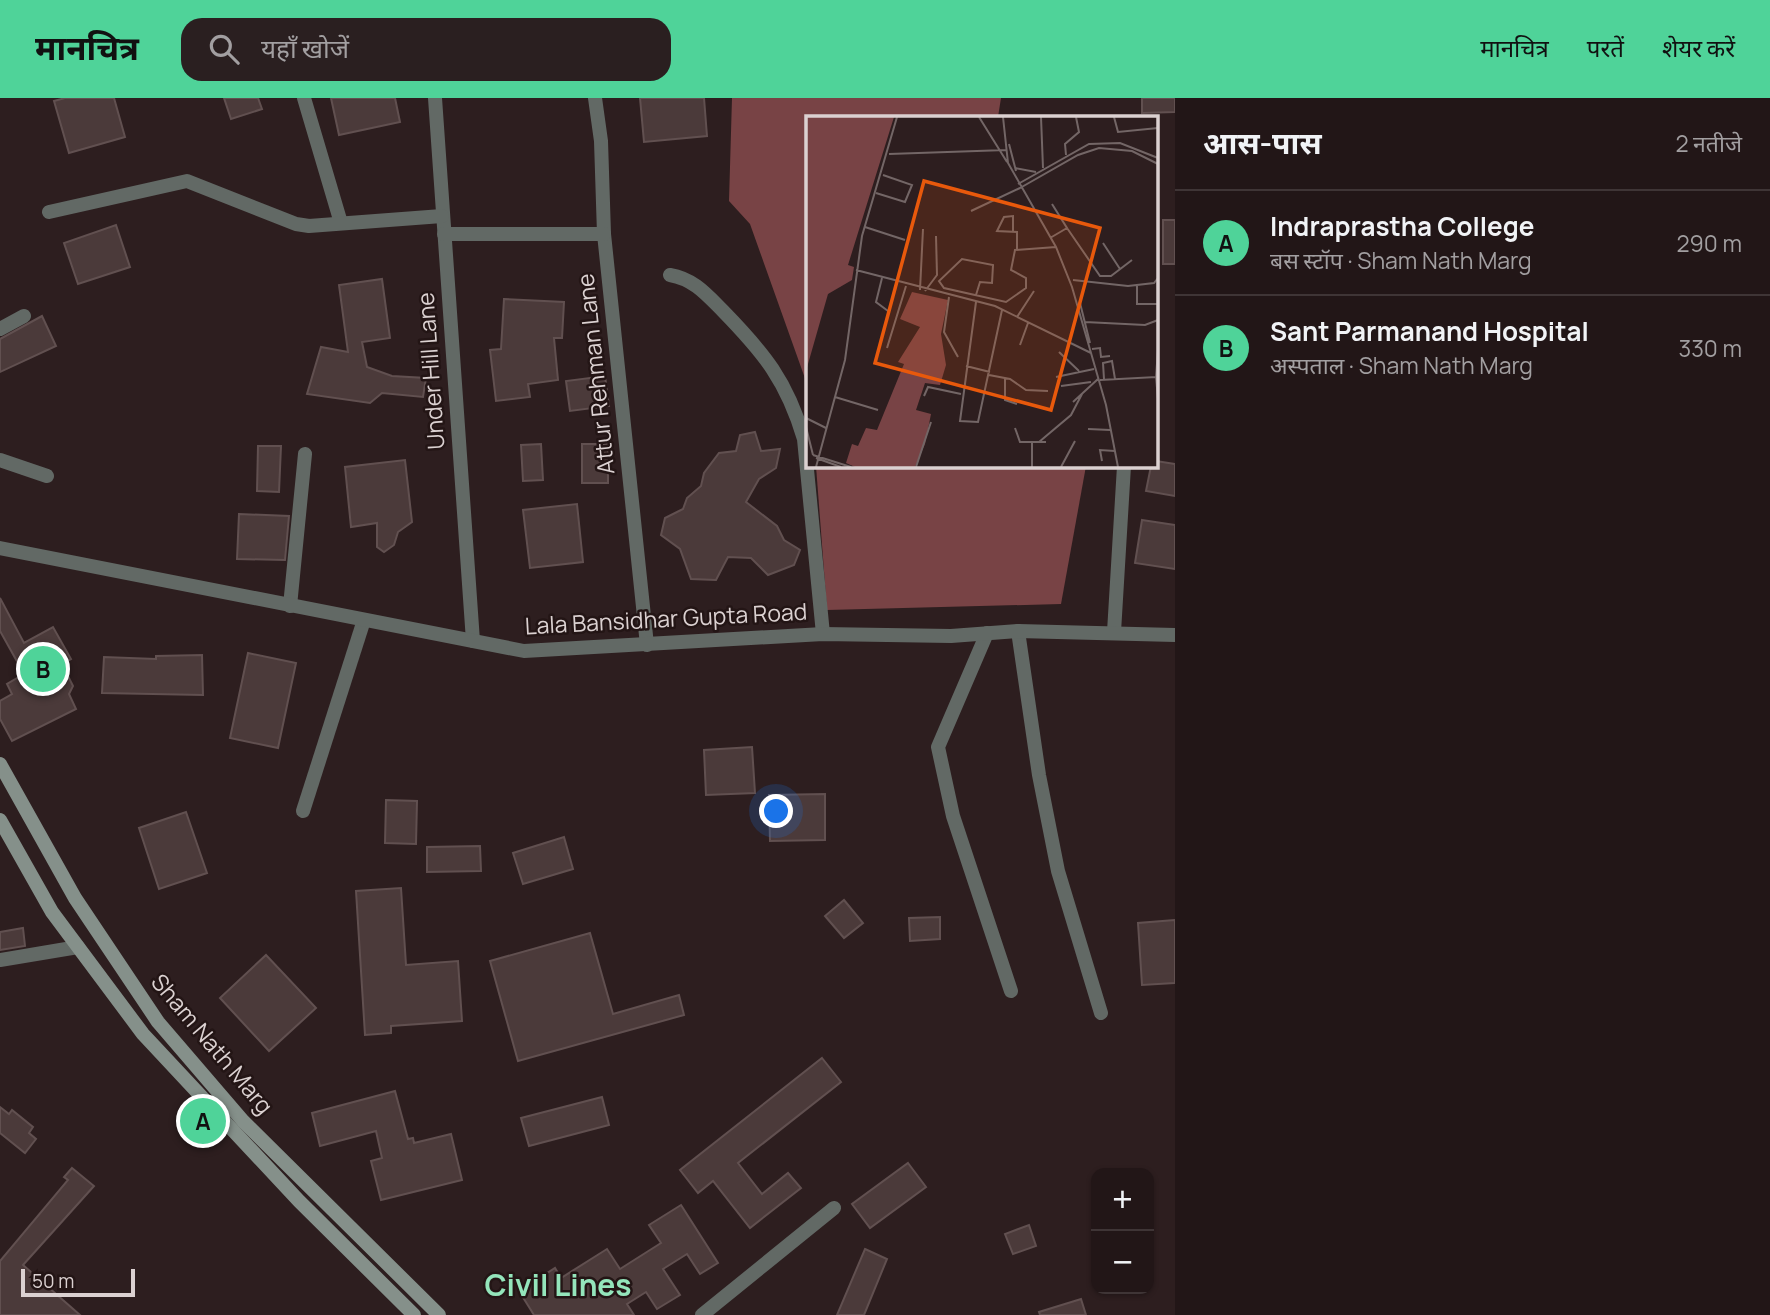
<!DOCTYPE html>
<html lang="hi">
<head>
<meta charset="utf-8">
<style>
  :root { --surface:#221617; --page:#2a1f20; --text:#f1f3f6; --muted:#a29fa1; --line:#3f3536; --accent:#4fd399 }
  body { margin:0; font-family:Manrope,"Noto Sans Devanagari",sans-serif; background:var(--page); color:var(--text) }
  .controls { position:absolute; right:21px; bottom:21px; display:grid; overflow:hidden; border-radius:14px; box-shadow:0 2px 5px #0004 }
  .controls button { width:63px; height:63px; display:grid; place-items:center; padding:0; border:0; border-bottom:2px solid var(--line); background:var(--surface); color:var(--text); font:35px sans-serif }
  .scale { position:absolute; left:21px; bottom:18px; width:114px; box-sizing:border-box; padding-left:7px; border:4px solid #dbd1d1; border-top:0; font-size:19px; line-height:24px; white-space:nowrap; color:#dbd1d1; -webkit-text-stroke:5px #231515; paint-order:stroke }
  .you { position:absolute; left:777px; top:714px; width:24px; height:24px; margin:-18px; border:5px solid #fff; border-radius:50%; background:#1a73e8; box-shadow:0 0 0 10px #1a73e833 }
  .badge { display:grid; place-items:center; width:46px; height:46px; border-radius:50%; background:var(--accent); color:#111; font-size:23px; font-weight:700 }
  .pin { position:absolute; translate:-50% -50%; border:4px solid #fff; box-shadow:0 2px 7px #0006 }
  .list { margin:0; padding:0; list-style:none }
  h2 { display:flex; justify-content:space-between; align-items:center; height:91px; margin:0; padding:0 28px; font-size:30px }
  h2 small { font-size:23px; font-weight:400; color:var(--muted) }
  .list li { display:grid; grid-template-columns:46px 1fr auto; gap:21px; align-items:center; box-sizing:border-box; height:105px; padding:0 28px; border-top:2px solid var(--line) }
  .list b { display:block; font-size:26px; white-space:nowrap }
  .list p { margin:0; font-size:23px; white-space:nowrap; color:var(--muted) }
  .list em { font-size:23px; font-style:normal; color:var(--muted) }
  .icon { flex:none; width:38px; height:38px; fill:none; stroke:currentColor; stroke-width:2; stroke-linecap:round; stroke-linejoin:round }
  .map { position:relative; flex:none; width:1175px; height:1217px; overflow:hidden }
  header { display:flex; align-items:center; gap:42px; box-sizing:border-box; height:98px; padding:0 35px; background:var(--accent); color:#111 }
  header strong { font-size:33px }
  nav { display:flex; gap:38px; margin-inline-start:auto; font-size:24px }
  .search { width:490px; height:63px; background:var(--page); display:flex; align-items:center; gap:18px; box-sizing:border-box; padding:0 24px; border-radius:21px; color:var(--muted); font-size:26px }
  main { display:flex }
  aside { flex:1; background:var(--surface) }
  .map>svg:first-child { display:block }
  .forest { fill:#784345 }
  .building { fill:#4b3a3a; stroke:#615050; stroke-width:2 }
  .lines { fill:none; stroke-linecap:round; stroke-linejoin:round }
  .minor { stroke:#626965; stroke-width:14 }
  .tertiary { stroke:#626965; stroke-width:14 }
  .secondary { stroke:#85908a; stroke-width:14 }
  .labels { text-anchor:middle; stroke-width:5; stroke-linejoin:round; paint-order:stroke }
  .street-label { font-size:23px; fill:#dbd1d1; stroke:#231515 }
  .district-label { font-size:30px; font-weight:bold; fill:#94e5bb; stroke:#231515 }
  .inset-road { fill:none; stroke:#736666; stroke-width:2 }
  .view { fill:#e8590c; fill-opacity:0.15; stroke:#e8590c; stroke-width:3.5 }
  .inset-edge { fill:none; stroke:#dbd1d1; stroke-width:3.5 }
</style>
</head>
<body>
<header>
<strong>मानचित्र</strong>
<div class="search"><svg class="icon" aria-label="search" viewBox="0 0 24 24"><circle cx="10" cy="10" r="6"/><path d="M15 15l6 6"/></svg>यहाँ खोजें</div>
<nav><a>मानचित्र</a><a>परतें</a><a>शेयर करें</a></nav>
</header>
<main>
<div class="map">
<svg width="1175" height="1217" viewBox="0 0 1175 1217">
  <rect width="100%" height="100%" fill="#2d1e1f"/>
  <g class="forest">
    <polygon points="732,0 1001,0 998,19 808,19 807,286 750,126 729,103"/>
    <polygon points="816,368 1086,368 1061,506 827,512"/>
  </g>
  <g class="building">
    <polygon points="65,0 114,0 125,39 69,55 54,3"/>
    <polygon points="224,0 258,0 262,11 231,21"/>
    <polygon points="331,0 395,0 400,24 339,37"/>
    <polygon points="640,0 704,0 707,38 644,44"/>
    <polygon points="1142,0 1175,0 1175,14 1142,15"/>
    <rect x="1163" y="122" width="12" height="44"/>
    <polygon points="116,127 130,169 78,186 64,145"/>
    <polygon points="382,181 390,240 362,244 367,269 392,278 426,280 423,299 382,295 370,305 307,296 321,249 348,254 339,187"/>
    <polygon points="504,201 564,204 562,240 554,240 558,282 528,286 530,299 496,303 490,252 501,251"/>
    <polygon points="42,218 56,248 0,274 0,241"/>
    <polygon points="605,278 609,308 570,313 566,283"/>
    <polygon points="755,334 761,353 780,351 776,370 759,381 746,404 777,428 784,442 800,452 794,467 768,477 751,460 728,459 716,482 691,481 680,451 661,437 665,420 683,411 687,400 701,388 704,375 719,355 736,353 740,337"/>
    <polygon points="541,346 543,382 523,383 521,347"/>
    <rect x="582" y="346" width="26" height="39"/>
    <polygon points="258,348 281,348 279,394 257,393"/>
    <polygon points="405,362 412,424 398,434 394,447 384,454 377,449 377,425 351,429 345,369"/>
    <polygon points="1156,363 1175,366 1175,398 1146,393 1151,368 1156,368"/>
    <polygon points="577,406 583,464 530,470 523,412"/>
    <polygon points="239,416 289,418 285,462 237,461"/>
    <polygon points="1142,422 1175,427 1175,471 1135,465"/>
    <polygon points="0,500 24,545 53,529 71,561 62,566 73,588 69,596 76,611 12,643 0,621 0,603 12,596 7,586 24,576 0,533"/>
    <polygon points="248,555 296,565 278,650 230,640"/>
    <polygon points="202,557 203,597 102,595 104,559 156,561 156,558"/>
    <polygon points="752,649 755,695 706,697 704,652"/>
    <polygon points="825,696 825,742 770,743 769,697"/>
    <polygon points="386,702 417,703 416,746 385,745"/>
    <polygon points="186,714 207,775 159,791 139,730"/>
    <polygon points="564,739 573,771 523,786 513,755"/>
    <polygon points="480,748 481,773 427,774 427,749"/>
    <polygon points="401,790 406,867 458,863 462,923 391,928 391,935 365,937 356,793"/>
    <polygon points="844,802 863,825 844,840 825,818"/>
    <polygon points="940,819 940,841 910,843 909,820"/>
    <polygon points="1175,822 1175,885 1142,887 1138,825"/>
    <polygon points="23,830 25,848 0,852 0,834"/>
    <polygon points="590,835 613,916 679,897 684,917 518,963 490,863"/>
    <polygon points="266,857 316,910 269,953 220,900"/>
    <polygon points="822,960 841,984 738,1065 762,1096 788,1075 801,1090 750,1130 713,1083 698,1095 680,1072"/>
    <polygon points="395,993 408,1041 413,1040 414,1045 451,1036 462,1082 381,1102 371,1063 382,1060 376,1033 320,1048 312,1015"/>
    <polygon points="602,999 609,1027 529,1048 521,1020"/>
    <polygon points="0,1009 9,1016 12,1012 33,1029 29,1035 36,1041 25,1055 0,1035"/>
    <polygon points="908,1065 926,1089 870,1130 852,1106"/>
    <polygon points="72,1070 94,1088 23,1167 80,1217 0,1217 0,1163 68,1082 64,1079"/>
    <polygon points="681,1107 718,1165 700,1176 687,1156 663,1171 680,1197 657,1211 646,1194 627,1206 634,1217 534,1217 519,1193 555,1170 561,1180 607,1151 620,1171 661,1145 649,1127"/>
    <polygon points="1029,1127 1036,1148 1013,1156 1005,1136"/>
    <polygon points="865,1151 887,1161 864,1217 837,1217"/>
    <polygon points="1081,1201 1086,1217 1040,1217 1039,1214"/>
  </g>
  <g class="lines">
    <g class="minor">
      <polyline points="304,0 341,125"/>
      <polyline points="435,0 473,543"/>
      <polyline points="595,0 601,43 604,136 647,547"/>
      <polyline points="49,114 187,83 296,126 309,128 442,118"/>
      <polyline points="444,136 604,136"/>
      <path d="M 670,177 C 694,181 707,197 723,213 C 764,255 787,283 804,341 L 823,536"/>
      <polyline points="0,231 24,218"/>
      <polyline points="0,362 47,378"/>
      <polyline points="290,508 305,356"/>
      <polyline points="1018,533 1039,677 1058,773 1101,915"/>
      <polyline points="1114,534 1124,368"/>
      <polyline points="987,535 938,649 953,718 1011,893"/>
      <polyline points="303,713 364,522"/>
      <polyline points="0,862 78,849"/>
      <polyline points="702,1217 834,1110"/>
    </g>
    <polyline class="tertiary" points="0,450 524,553 823,536 951,538 1018,533 1175,537"/>
    <g class="secondary">
      <polyline points="0,666 75,800 158,924 243,1023 439,1217"/>
      <polyline points="0,722 52,814 143,936 299,1103 414,1217"/>
    </g>
  </g>
  <g class="labels">
    <g class="street-label">
      <text transform="translate(431 273) rotate(-94)" y="8">Under Hill Lane</text>
      <text transform="translate(596 276) rotate(-96)" y="8">Attur Rehman Lane</text>
      <text transform="translate(666 521) rotate(-3)" y="8">Lala Bansidhar Gupta Road</text>
      <text transform="translate(212 946) rotate(50)" y="8">Sham Nath Marg</text>
    </g>
    <g class="district-label">
      <text x="558" y="1198">Civil Lines</text>
    </g>
  </g>
  <g transform="translate(806 18)">
    <rect width="352" height="352" fill="#2d1e1f"/>
    <path d="M 0,1 L 88,1 L 42,149 L 48,151 L 46,164 L 22,178 L 0,255 ZM 106,176 L 142,184 L 135,218 L 140,249 L 134,269 L 119,267 L 110,294 L 125,298 L 119,328 L 109,351 L 49,351 L 40,347 L 46,328 L 52,330 L 60,312 L 71,314 L 98,248 L 92,246 L 114,211 L 94,203 Z" fill="#784345"/>
    <path class="inset-road" d="M 173,1 L 201,46M 197,1 L 202,47 L 250,131 L 266,171 L 300,289 L 312,351M 235,1 L 237,52M 308,1 L 312,16 L 352,12M 203,28 L 210,55M 83,38 L 200,34M 260,39 L 259,28 L 273,16 L 270,1M 209,52 L 230,56M 212,68 L 283,28 L 314,27 L 352,42M 214,72 L 272,39 L 293,32 L 326,35 L 352,48M 70,77 L 99,86 L 106,69 L 77,59M 165,95 L 214,72M 59,111 L 99,124M 261,112 L 294,160 L 305,160 L 326,144M 207,115 L 207,100 L 198,101 L 191,115 L 211,116 L 211,133M 244,122 L 261,112 L 246,88M 297,127 L 314,153M 50,154 L 189,190 L 285,237M 76,162 L 70,186 L 82,195M 267,164 L 322,170 L 348,167 L 352,162M 331,169 L 331,188 L 352,188M 114,174 L 117,113M 119,175 L 131,159 L 130,120M 170,179 L 174,166 L 186,167 L 187,149 L 156,143 L 133,165 L 138,172 L 200,186 L 220,172 L 220,162 L 205,154 L 209,134 L 250,131M 143,181 L 138,216 L 152,241M 170,186 L 154,305 L 172,306 L 196,194M 274,187 L 284,227M 211,201 L 228,175M 279,206 L 339,209 L 352,204M 214,229 L 222,207M 81,232 L 100,170M 286,233 L 294,232 L 295,241 L 304,240M 253,236 L 273,255M 160,250 L 184,256M 183,259 L 204,263 L 220,274 L 242,275M 250,261 L 288,253M 350,261 L 352,234M 199,262 L 199,284 L 211,288M 298,263 L 297,247 L 306,245 L 309,263M 294,264 L 350,261 L 352,283M 255,270 L 285,266M 118,280 L 122,271 L 155,278M 29,281 L 72,294M 267,286 L 292,263M 0,302 L 20,312M 0,311 L 7,339M 209,312 L 214,326 L 240,326M 282,313 L 304,314M 226,326 L 226,351M 233,326 L 265,299 L 276,278M 7,339 L 45,351M 10,342 L 35,351M 296,345 L 294,334 L 309,335M 10,351 L 39,244 L 56,120 L 91,1M 110,351 L 125,306M 255,351 L 269,325"/>
    <path class="view" d="M 118,65 L 294,112 L 245,294 L 69,247 Z"/>
    <rect width="352" height="352" class="inset-edge"/>
  </g>
</svg>
<div class="controls">
<button>+</button>
<button>−</button>
</div>
<div class="scale">50 m</div>
<div class="you"></div>
<div class="pin badge" style="left:203px;top:1023px">A</div>
<div class="pin badge" style="left:43px;top:571px">B</div>
</div>
<aside>
<h2>आस-पास<small>2 नतीजे</small></h2>
<ul class="list">
<li><span class="badge">A</span><div><b>Indraprastha College</b><p>बस स्टॉप · Sham Nath Marg</p></div><em>290 m</em></li>
<li><span class="badge">B</span><div><b>Sant Parmanand Hospital</b><p>अस्पताल · Sham Nath Marg</p></div><em>330 m</em></li>
</ul>
</aside>
</main>
</body>
</html>
